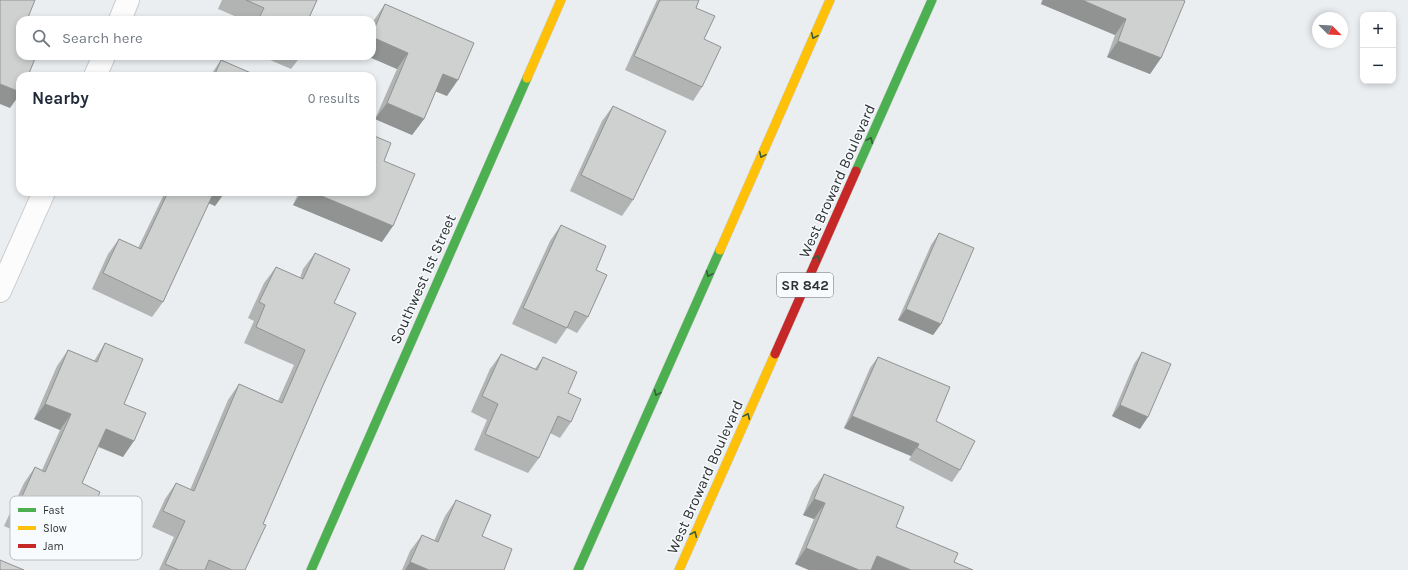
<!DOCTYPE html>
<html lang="en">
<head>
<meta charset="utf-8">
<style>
  :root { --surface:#fff; --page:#f6f6f7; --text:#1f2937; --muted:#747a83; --line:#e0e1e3 }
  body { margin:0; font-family:Karla,sans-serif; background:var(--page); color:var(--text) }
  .controls { position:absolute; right:12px; top:12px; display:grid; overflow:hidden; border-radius:8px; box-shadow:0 2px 6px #0003 }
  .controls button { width:36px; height:36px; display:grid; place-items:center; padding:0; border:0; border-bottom:1px solid var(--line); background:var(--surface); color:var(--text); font:20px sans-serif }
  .compass { position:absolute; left:1312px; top:12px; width:36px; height:36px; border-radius:50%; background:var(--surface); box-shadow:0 2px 6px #0003; rotate:114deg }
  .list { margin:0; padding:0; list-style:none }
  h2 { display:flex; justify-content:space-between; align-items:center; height:52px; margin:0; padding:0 16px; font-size:17px }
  h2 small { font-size:13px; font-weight:400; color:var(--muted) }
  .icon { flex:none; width:22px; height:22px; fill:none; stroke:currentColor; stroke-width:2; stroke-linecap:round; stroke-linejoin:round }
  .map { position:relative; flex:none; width:1408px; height:570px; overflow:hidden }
  .search { position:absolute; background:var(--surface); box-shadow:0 2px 6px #0003; left:16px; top:16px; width:360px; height:44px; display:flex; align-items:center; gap:10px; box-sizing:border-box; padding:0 14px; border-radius:12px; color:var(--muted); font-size:15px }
  .panel { position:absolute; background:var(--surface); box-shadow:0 2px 6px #0003; left:16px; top:72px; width:360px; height:124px; border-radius:12px }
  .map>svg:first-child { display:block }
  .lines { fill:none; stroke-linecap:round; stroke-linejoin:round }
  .street-casing { stroke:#c9ccce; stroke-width:24 }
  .fast-casing { stroke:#c9ccce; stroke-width:10 }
  .slow-casing { stroke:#c9ccce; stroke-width:10 }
  .jam-casing { stroke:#c9ccce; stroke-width:10 }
  .street { stroke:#fcfcfd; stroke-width:22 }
  .fast { stroke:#4caf50; stroke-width:9 }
  .slow { stroke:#ffc107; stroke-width:9 }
  .jam { stroke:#c62828; stroke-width:9 }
  .wall { fill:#b2b3b3 }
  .shaded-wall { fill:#919292 }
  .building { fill:#cfd0d0; stroke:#919292 }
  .oneway { stroke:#385d3d }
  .labels { text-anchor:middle; stroke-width:3; stroke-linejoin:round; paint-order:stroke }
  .shield { fill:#f7fbfe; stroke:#6a6e70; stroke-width:1 }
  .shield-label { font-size:14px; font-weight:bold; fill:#2e3133 }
  .street-label { font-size:15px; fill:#2e3133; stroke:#f7fbfe }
  .key { fill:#f7fbfe; stroke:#bbbec1; stroke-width:1 }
  .key-label { font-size:11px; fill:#2e3133 }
</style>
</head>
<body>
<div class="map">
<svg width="1408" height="570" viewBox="0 0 1408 570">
  <rect width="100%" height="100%" fill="#ebeef1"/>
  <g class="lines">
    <defs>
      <g id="street">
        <polyline points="120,20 128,0"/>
        <polyline points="95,76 104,56"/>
        <polyline points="0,291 44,192"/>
      </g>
      <g id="fast">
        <polyline points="856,171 932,0"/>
        <polyline points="311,570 527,78"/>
        <polyline points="578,570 720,250"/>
      </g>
      <g id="slow">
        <polyline points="527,78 561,0"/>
        <polyline points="720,250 830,0"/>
        <polyline points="679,570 775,354"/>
      </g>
      <polyline id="jam" points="775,354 856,171"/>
    </defs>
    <use href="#street" class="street-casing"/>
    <use href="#fast" class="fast-casing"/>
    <use href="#slow" class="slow-casing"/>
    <use href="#jam" class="jam-casing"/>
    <use href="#street" class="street"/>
    <use href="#fast" class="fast"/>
    <use href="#slow" class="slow"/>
    <use href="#jam" class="jam"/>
  </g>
  <g class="wall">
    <polygon points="222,0 317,0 308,20 244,20 218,9"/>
    <polygon points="657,0 699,0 696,8 704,39 702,87 693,101 625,70"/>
    <polygon points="1042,0 1183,0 1161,58 1150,74 1107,57 1115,35 1041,4"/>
    <polygon points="385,4 447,96 436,91 424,119 412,135 375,119 397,69 367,56 372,56 372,24 374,20"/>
    <polygon points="261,56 301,56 291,69"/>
    <polygon points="221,60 258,76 210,76"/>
    <polygon points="613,106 633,200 622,216 570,191 602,121"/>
    <polygon points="384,161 382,242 293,205 299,192 372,192"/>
    <polygon points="165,192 225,192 215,206 209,203 163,302 152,317 92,289 108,254 119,239 138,248"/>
    <polygon points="561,225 596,270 588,317 577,333 567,328 556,344 512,324 550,241"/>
    <polygon points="939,233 941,324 933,335 898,320 931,245"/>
    <polygon points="315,253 334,303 324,383 263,524 245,570 159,570 174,537 152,527 165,499 176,483 190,490 228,400 239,384 278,401 294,365 244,343 254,321 248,318 264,283 276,267 300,278 303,269"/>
    <polygon points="105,343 124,404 123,457 98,447 82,483 80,539 69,555 4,526 24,483 35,467 42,470 60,430 34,419 57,366 68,350 94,361"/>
    <polygon points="1142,352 1140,429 1112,416 1134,364"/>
    <polygon points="501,354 535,369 543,357 568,393 571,422 560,438 550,433 539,458 528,473 474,450 487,420 471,412 490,369"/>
    <polygon points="878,357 936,421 960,470 952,482 909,460 911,456 844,428 870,368"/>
    <polygon points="824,474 896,527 954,562 973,570 809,570 795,564 814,519 803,515 813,490"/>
    <polygon points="456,500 482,536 504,570 402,570 410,551 422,535 434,541 445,516"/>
  </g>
  <g class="shaded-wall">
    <polygon points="1043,0 1082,0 1126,19 1115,35 1041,4"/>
    <polygon points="372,37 408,53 397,69 367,56 372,56"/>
    <polygon points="1118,41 1161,58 1150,74 1107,57"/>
    <polygon points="443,74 458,80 447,96 432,90"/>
    <polygon points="0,84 20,92 20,94 10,108 0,104"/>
    <polygon points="387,103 424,119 412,135 375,119"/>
    <polygon points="213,192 225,192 215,206 206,202"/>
    <polygon points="302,192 312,192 393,226 382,242 293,205"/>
    <polygon points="906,309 941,324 933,335 898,320"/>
    <polygon points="45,404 71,414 60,430 34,419"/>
    <polygon points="1120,405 1148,417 1140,429 1112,416"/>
    <polygon points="852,416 919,444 911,456 844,428"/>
    <polygon points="106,429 134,441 123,457 95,445"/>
    <polygon points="814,499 825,503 814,519 803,515"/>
    <polygon points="806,548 859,570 809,570 795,564"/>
    <polygon points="877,556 911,570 867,570"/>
    <polygon points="410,562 429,570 405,570"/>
  </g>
  <g class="building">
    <polygon points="0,0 35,0 27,20 20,20 20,56 36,56 28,76 20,76 20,92 0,84"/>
    <polygon points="246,0 317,0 308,20 258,20 264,8"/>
    <polygon points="660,0 699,0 696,8 715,16 704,39 721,47 702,87 634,56"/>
    <polygon points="1082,0 1183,0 1185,1 1161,58 1118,41 1126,19"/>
    <polygon points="385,4 474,43 458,80 443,74 424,119 387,103 408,53 372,37 372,34"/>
    <polygon points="221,60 258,76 214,76"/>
    <polygon points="613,106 666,131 633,200 581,175"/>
    <polygon points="372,135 391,143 384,161 415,174 393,226 312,192 372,192"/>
    <polygon points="168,192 214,192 163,302 103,273 119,239 141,249"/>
    <polygon points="561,225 606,246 596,270 607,275 588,317 575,311 567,328 523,308"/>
    <polygon points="939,233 974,248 941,324 906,309"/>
    <polygon points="315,253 350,269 334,303 356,313 324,383 263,524 266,525 245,570 232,570 209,560 205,570 179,570 165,564 185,521 163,511 176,483 194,491 239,384 282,403 305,350 256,327 265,305 259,302 276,267 303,279"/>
    <polygon points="105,343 143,359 124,404 146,413 134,441 106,429 82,483 100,492 80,539 16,510 35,467 45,472 71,414 45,404 68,350 97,362"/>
    <polygon points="1142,352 1171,364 1148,417 1120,405"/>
    <polygon points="501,354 537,370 543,357 577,372 568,393 581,399 571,422 558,416 539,458 485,434 498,404 482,396"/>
    <polygon points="878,357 950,387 936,421 975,441 960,470 917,448 919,444 852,416"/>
    <polygon points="824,474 904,507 896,527 958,553 954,562 973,570 911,570 877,556 871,570 859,570 806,548 825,503 814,499"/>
    <polygon points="456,500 491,515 482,536 512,549 504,570 429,570 410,562 422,535 438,542"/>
    <polygon points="0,560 24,570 0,570"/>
  </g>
  <defs><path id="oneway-chevron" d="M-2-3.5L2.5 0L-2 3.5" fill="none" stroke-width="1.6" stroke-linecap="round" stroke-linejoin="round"/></defs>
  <g class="oneway">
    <use href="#oneway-chevron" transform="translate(814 36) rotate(114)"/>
    <use href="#oneway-chevron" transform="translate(870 140) rotate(-66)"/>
    <use href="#oneway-chevron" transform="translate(762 155) rotate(114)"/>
    <use href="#oneway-chevron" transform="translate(817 258) rotate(-66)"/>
    <use href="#oneway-chevron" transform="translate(709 274) rotate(114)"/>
    <use href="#oneway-chevron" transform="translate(657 393) rotate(114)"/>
    <use href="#oneway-chevron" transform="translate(747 416) rotate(-66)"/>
    <use href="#oneway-chevron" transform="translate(694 534) rotate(-66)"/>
  </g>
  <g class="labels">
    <rect class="shield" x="777" y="273" width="56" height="24" rx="3"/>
    <g class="shield-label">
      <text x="805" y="290">SR 842</text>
    </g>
    <g class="street-label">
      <text transform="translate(837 181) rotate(-66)" y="5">West Broward Boulevard</text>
      <text transform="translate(423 279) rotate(-66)" y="5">Southwest 1st Street</text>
      <text transform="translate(705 477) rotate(-66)" y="5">West Broward Boulevard</text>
    </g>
  </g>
  <rect x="10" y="496" width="132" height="64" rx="6" class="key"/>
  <rect x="18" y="508" width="18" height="4" fill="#4caf50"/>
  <rect x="18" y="526" width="18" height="4" fill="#ffc107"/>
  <rect x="18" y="544" width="18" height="4" fill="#c62828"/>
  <g class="key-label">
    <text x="43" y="514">Fast</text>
    <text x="43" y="532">Slow</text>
    <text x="43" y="550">Jam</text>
  </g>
</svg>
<div class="controls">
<button>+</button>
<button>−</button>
</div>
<svg class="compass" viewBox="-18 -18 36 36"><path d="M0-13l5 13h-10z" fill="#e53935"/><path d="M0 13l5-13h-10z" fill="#747a83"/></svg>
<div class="search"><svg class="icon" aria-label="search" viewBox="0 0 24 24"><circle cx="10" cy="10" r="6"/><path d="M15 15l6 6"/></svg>Search here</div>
<section class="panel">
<h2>Nearby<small>0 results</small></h2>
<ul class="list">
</ul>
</section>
</div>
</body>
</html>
